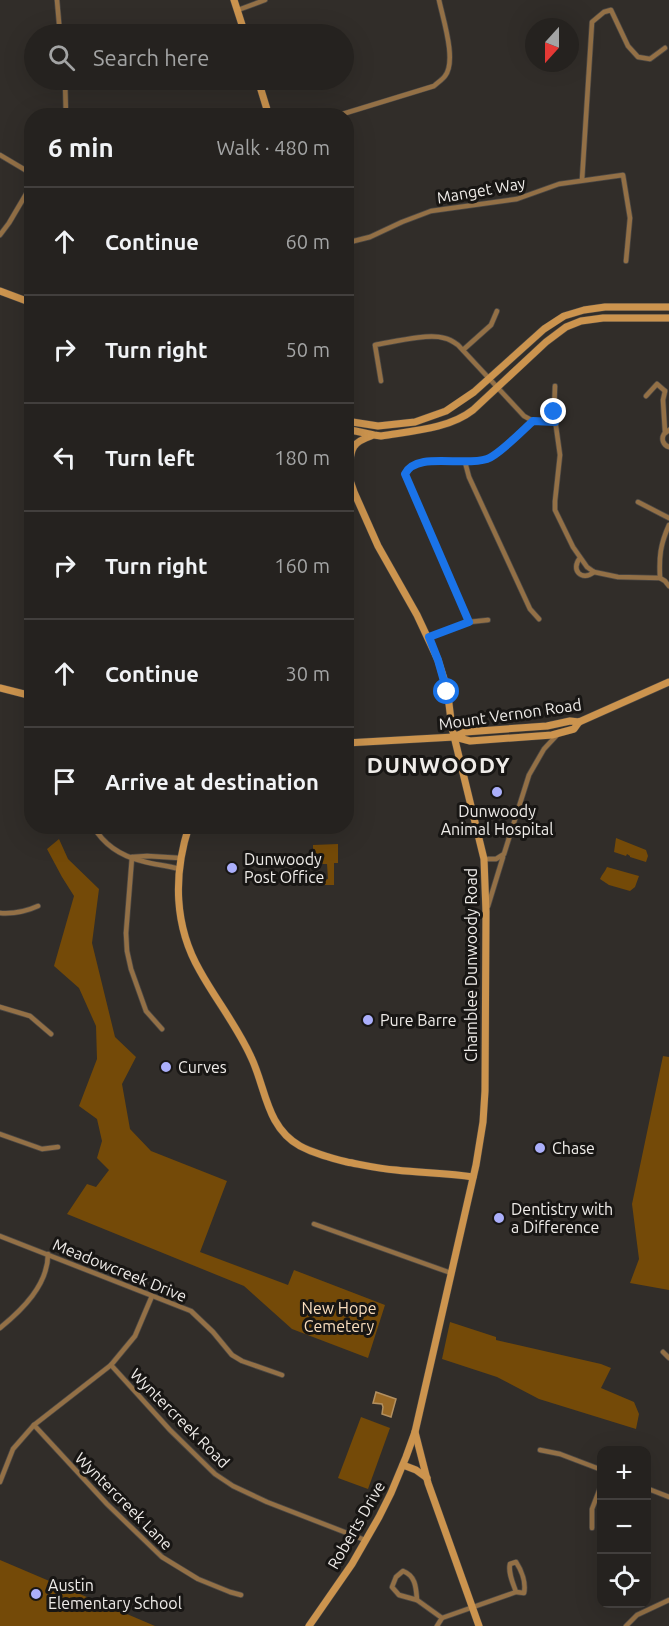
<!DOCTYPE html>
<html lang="en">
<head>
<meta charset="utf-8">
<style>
  :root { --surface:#25221f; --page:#312f2c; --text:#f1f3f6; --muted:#a3a4a4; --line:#423f3d }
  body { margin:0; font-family:Ubuntu,sans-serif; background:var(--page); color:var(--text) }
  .controls { position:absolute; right:18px; bottom:18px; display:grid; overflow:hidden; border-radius:12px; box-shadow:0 6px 24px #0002 }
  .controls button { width:54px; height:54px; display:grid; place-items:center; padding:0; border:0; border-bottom:2px solid var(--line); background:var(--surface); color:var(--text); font:30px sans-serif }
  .compass { position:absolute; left:525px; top:18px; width:54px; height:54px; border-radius:50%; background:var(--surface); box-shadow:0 6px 24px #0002; rotate:201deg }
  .stop { position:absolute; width:18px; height:18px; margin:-14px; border:4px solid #1a73e8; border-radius:50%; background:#fff }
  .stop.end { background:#1a73e8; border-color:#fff; box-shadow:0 2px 6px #0008 }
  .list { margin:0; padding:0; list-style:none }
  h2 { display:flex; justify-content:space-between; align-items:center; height:78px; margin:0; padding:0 24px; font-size:26px }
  h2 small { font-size:20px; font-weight:400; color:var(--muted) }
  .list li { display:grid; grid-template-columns:39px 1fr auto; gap:18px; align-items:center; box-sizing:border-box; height:108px; padding:0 24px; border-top:2px solid var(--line) }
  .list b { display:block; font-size:22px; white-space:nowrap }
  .list em { font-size:20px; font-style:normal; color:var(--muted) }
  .icon { flex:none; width:33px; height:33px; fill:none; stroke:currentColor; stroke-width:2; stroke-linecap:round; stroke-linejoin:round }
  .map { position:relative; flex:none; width:669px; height:1626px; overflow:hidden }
  .search { position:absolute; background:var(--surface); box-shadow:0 6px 24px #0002; left:24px; top:24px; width:330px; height:66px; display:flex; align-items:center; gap:15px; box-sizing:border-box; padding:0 21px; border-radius:33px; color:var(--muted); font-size:22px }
  .panel { position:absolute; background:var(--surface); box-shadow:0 6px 24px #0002; left:24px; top:108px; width:330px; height:726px; border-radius:24px }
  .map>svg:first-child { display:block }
  .green { fill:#744a08 }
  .water { fill:#996926; stroke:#b39060; stroke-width:1.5 }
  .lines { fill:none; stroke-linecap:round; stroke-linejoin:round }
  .street-casing { stroke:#4c4844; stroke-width:6 }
  .secondary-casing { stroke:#4c4844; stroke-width:8 }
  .street { stroke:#937046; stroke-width:4.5 }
  .secondary { stroke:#cc944e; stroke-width:7 }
  .route { stroke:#1a73e8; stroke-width:8 }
  .poi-dot { fill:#abaffb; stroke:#181614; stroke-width:2 }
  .labels { text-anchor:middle; stroke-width:6; stroke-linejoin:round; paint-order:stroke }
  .street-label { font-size:16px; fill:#efece9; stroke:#181614 }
  .poi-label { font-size:16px; fill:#efece9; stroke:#181614; text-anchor:start }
  .park-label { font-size:16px; fill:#fadebe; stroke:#181614 }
  .district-label { font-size:22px; font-weight:bold; letter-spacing:1.5px; fill:#efece9; stroke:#181614 }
</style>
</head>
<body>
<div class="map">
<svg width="669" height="1626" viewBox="0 0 669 1626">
  <rect width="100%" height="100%" fill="#312d29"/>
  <g class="green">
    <polygon points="616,838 646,850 648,856 646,862 630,857 630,856 627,854 626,856 614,852"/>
    <polygon points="59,839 68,859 99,889 92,943 115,1037 136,1057 122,1084 130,1129 151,1151 227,1181 200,1252 288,1285 294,1270 385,1305 368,1358 292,1329 244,1286 67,1214 87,1184 96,1187 109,1170 97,1158 102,1141 97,1119 79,1106 97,1059 96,1026 79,988 54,966 74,896 62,877 47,849"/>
    <polygon points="338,844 338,863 334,863 334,885 319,885 319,880 328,879 327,864 321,864 320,861 313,861 313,845"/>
    <path d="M 607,867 L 639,876 L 635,887 L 630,891 L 609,885 L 600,879 C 602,874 605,872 607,867 Z"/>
    <polygon points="663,1056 669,1057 669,1290 630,1283 639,1259 632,1204"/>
    <polygon points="450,1322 496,1337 496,1340 601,1364 611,1368 601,1388 634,1402 639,1414 636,1429 539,1399 497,1377 442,1359"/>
    <polygon points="361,1417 390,1428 368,1489 338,1478"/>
    <polygon points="0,1560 155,1626 0,1626"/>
  </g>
  <polygon class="water" points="376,1392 396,1399 391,1417 382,1414 383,1407 382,1404 373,1403"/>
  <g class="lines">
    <defs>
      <g id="street">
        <polyline points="57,0 60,34"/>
        <polyline points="238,10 265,0"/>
        <polyline points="65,80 66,116"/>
        <path d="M 336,116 L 434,86 C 437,83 442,80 445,76 C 457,61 443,19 439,0"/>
        <polyline points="0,155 32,174"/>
        <polyline points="582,180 592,22 604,12 611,10 628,46 638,57 650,59 665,48"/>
        <polyline points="0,235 9,223 32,184"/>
        <polyline points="346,243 370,237 402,222 431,211 517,199 559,184 623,175 630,218 626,261"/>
        <polyline points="463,350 491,325 497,311"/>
        <path d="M 381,381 L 375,345 C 393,342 428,333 444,338 C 449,339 454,342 458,345 L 524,416 L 533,421 L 555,422"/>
        <polyline points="555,386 554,412 560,455 555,501 555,510 573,547 587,567 594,572 618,577 660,578"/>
        <polyline points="665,391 663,400 665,432"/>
        <polyline points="646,396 657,384 665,391"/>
        <path d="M 669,430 L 664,434 C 661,439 663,445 669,447"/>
        <polyline points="465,462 469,477 530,609 539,619"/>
        <polyline points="638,502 669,518"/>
        <path d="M 580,558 C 570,570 582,582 594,572"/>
        <polyline points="27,567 32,568"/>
        <path d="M 660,578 C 659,557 660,545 669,525"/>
        <polyline points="660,578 665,581 669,586"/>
        <path d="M 469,622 L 405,474 C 416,451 464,467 487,459 C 499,455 523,430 533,421"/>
        <polyline points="429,637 469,622 488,620"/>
        <path d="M 93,826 C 104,845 121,856 142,861 C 154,865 166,865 179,869"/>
        <polyline points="132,857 126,933 127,951 131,969 146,1011 162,1029"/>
        <polyline points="132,857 147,856 180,858"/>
        <polyline points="484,859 496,859 504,854 529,775 544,749 558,734"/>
        <polyline points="488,906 503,857"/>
        <path d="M 0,913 C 14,914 25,912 38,906"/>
        <polyline points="0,1007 30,1016 51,1034"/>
        <polyline points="0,1134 42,1149 58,1147"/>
        <polyline points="314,1224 451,1273"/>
        <polyline points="0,1236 191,1311 213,1332 232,1355 242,1361 282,1375"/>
        <path d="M 0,1328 C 22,1310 48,1285 48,1254"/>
        <polyline points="663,1352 669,1358"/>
        <polyline points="111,1365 170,1430 215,1474 233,1486 267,1502 365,1540"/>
        <polyline points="34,1425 107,1504 162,1557 198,1579 230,1592 241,1595"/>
        <polyline points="540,1450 560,1454 602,1470"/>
        <polyline points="0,1482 13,1449 34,1425 111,1365 135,1336 152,1296"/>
        <polyline points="646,1488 669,1497"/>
        <polyline points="592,1528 592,1509 602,1483"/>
        <path d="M 516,1562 C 522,1571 526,1583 524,1593 L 516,1592 C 513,1583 508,1573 510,1564 Z"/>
        <path d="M 403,1571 C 416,1576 416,1588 417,1600 L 399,1595 L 392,1587 L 396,1577 Z"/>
        <polyline points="417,1600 442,1618"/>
        <polyline points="437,1626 442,1618 516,1592"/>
        <polyline points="626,1626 637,1615 669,1600"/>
      </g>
      <g id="secondary">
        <polyline points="234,0 245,34"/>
        <polyline points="258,80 269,116"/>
        <polyline points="0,291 32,303"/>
        <polyline points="346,421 378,426 415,422 446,411 474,392 544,329 564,316 584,310 605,307 669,307"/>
        <path d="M 346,429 L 374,435 L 381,436 C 411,431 449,429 473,410 L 546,342 L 566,327 L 581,321 L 603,318 L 669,318"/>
        <path d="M 348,473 C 352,451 348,444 371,436"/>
        <polyline points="0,688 32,696"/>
        <polyline points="455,737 470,741 552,735 574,729 579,722"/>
        <polyline points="346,743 454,737 465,732 547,726 570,721 579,722 669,682"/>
        <path d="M 189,826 C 173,875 174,926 200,971 C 216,1000 237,1026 251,1057 C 266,1088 266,1127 300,1146 C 315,1154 331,1158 347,1162 C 363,1165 380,1169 396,1170 C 422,1173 448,1173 473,1177"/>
        <polyline points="415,1432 428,1483 479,1626"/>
        <polyline points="403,1465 416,1470 427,1478"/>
        <polyline points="309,1626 352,1564 379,1517 391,1493 406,1457 415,1432 476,1165 483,1122 485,1091 486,912 484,859 452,728 447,688 438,660 417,615 378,546 354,492 346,469"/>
      </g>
    </defs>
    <use href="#street" class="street-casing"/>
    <use href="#secondary" class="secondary-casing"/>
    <use href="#street" class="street"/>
    <use href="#secondary" class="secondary"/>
  </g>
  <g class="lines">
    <path class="route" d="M 447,692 L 438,660 L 429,637 L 469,622 L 405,474 C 416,451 463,467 487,459 C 499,455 523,430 533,421 L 555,422 L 554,412"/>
  </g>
  <g class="poi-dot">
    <circle cx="497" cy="792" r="6"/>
    <circle cx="232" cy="868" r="6"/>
    <circle cx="368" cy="1020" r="6"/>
    <circle cx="166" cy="1067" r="6"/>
    <circle cx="540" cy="1148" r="6"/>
    <circle cx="499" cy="1218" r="6"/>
    <circle cx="36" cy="1594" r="6"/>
  </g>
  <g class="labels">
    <g class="street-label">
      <text transform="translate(481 190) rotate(-10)" y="6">Manget Way</text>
      <text transform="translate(510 714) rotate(-8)" y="6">Mount Vernon Road</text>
      <text transform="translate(471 965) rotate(-90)" y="6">Chamblee Dunwoody Road</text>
      <text transform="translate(120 1270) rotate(22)" y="6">Meadowcreek Drive</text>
      <text transform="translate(180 1418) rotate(45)" y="6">Wyntercreek Road</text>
      <text transform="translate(124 1501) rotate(45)" y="6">Wyntercreek Lane</text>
      <text transform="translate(356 1525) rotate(-60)" y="6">Roberts Drive</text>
    </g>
    <g class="poi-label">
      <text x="497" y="817" text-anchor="middle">Dunwoody<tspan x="497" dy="18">Animal Hospital</tspan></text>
      <text x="244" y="865">Dunwoody<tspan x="244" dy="18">Post Office</tspan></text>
      <text x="380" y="1026">Pure Barre</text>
      <text x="178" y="1073">Curves</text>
      <text x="552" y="1154">Chase</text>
      <text x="511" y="1215">Dentistry with<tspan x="511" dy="18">a Difference</tspan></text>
      <text x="48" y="1591">Austin<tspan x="48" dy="18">Elementary School</tspan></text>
    </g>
    <g class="park-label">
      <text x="339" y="1314">New Hope<tspan x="339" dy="18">Cemetery</tspan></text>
    </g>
    <g class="district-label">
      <text x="439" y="773">DUNWOODY</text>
    </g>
  </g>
</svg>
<div class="controls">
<button>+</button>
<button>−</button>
<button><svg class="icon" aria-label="locate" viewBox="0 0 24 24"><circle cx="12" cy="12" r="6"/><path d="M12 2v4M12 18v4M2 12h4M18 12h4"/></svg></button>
</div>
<svg class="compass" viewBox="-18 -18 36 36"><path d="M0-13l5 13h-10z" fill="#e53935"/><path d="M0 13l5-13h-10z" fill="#a3a4a4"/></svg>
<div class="stop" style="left:447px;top:692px"></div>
<div class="stop end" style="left:554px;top:412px"></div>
<div class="search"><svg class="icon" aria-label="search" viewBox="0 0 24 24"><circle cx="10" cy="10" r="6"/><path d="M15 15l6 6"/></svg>Search here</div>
<section class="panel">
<h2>6 min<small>Walk · 480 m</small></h2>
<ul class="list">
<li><svg class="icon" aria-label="ahead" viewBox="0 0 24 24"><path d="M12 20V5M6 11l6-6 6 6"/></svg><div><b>Continue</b></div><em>60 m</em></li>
<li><svg class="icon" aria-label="right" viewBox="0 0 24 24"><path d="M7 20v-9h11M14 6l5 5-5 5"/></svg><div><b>Turn right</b></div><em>50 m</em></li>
<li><svg class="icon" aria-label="left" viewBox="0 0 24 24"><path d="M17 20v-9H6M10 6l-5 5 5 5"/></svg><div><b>Turn left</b></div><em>180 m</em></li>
<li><svg class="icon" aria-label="right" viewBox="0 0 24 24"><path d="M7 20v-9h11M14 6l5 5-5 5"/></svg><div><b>Turn right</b></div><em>160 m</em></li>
<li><svg class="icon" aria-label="ahead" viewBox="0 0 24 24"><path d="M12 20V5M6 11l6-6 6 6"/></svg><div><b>Continue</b></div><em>30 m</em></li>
<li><svg class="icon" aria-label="arrive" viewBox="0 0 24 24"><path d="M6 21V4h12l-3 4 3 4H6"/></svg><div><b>Arrive at destination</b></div></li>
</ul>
</section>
</div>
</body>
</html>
